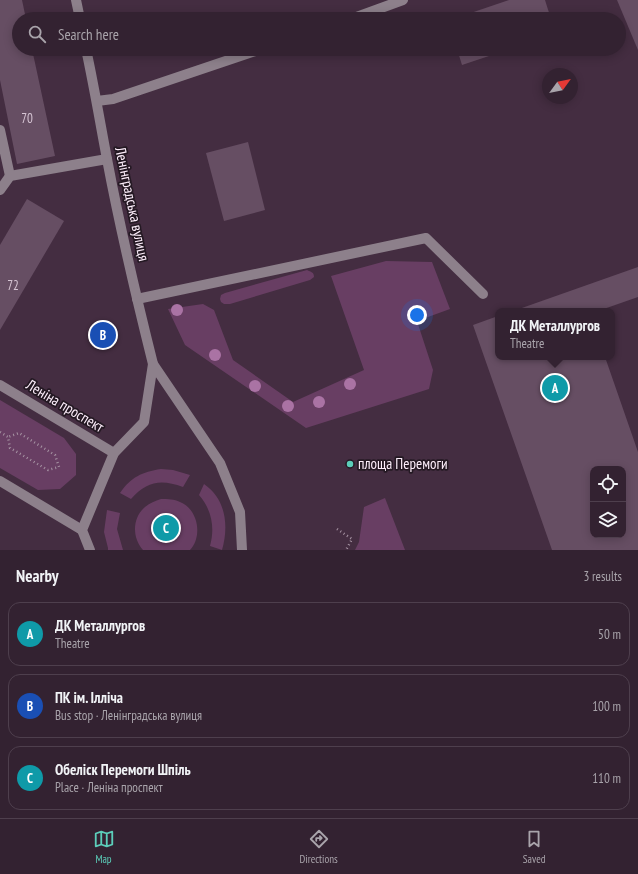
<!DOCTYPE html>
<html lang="en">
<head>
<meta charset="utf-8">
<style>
  :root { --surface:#332231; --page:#3b2a39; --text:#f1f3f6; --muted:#a9a4ab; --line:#4e3f4d; --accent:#5cceba }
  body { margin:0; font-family:"PT Sans Narrow",sans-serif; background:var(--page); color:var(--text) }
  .controls { position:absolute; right:12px; bottom:12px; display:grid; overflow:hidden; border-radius:8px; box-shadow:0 2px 10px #0003 }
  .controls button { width:36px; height:36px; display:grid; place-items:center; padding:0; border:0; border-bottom:1px solid var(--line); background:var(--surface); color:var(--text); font:20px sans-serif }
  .compass { position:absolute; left:542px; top:68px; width:36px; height:36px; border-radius:50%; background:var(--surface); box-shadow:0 2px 10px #0003; rotate:57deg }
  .you { position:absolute; left:417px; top:315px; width:14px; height:14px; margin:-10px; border:3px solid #fff; border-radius:50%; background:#1a73e8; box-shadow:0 0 0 6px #1a73e833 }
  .badge { display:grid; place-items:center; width:26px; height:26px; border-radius:50%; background:var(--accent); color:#fff; font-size:13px; font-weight:700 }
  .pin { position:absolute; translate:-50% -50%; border:2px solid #fff; box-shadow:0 1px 4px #0006 }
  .popup { position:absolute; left:495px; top:308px; width:120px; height:52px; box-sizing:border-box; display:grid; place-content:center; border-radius:8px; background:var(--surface); filter:drop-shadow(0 1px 3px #0005); font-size:13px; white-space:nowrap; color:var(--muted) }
  .popup b { font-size:15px; color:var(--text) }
  .popup::after { content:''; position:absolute; left:50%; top:100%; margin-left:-8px; border:8px solid transparent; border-top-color:var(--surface) }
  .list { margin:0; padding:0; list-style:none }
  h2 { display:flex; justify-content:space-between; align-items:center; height:52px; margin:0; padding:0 16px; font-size:17px }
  h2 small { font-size:13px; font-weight:400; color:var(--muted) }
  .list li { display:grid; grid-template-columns:26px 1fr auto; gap:12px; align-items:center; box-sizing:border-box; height:64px; margin:0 8px 8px; padding:0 8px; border:1px solid var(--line); border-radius:12px }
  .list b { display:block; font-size:15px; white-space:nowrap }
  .list p { margin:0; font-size:13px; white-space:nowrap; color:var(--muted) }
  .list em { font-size:13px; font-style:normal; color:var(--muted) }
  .icon { flex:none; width:22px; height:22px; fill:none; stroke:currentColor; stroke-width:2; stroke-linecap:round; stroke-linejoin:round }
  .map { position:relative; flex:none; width:638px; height:550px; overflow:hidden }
  .search { position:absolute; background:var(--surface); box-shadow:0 2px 10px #0003; left:12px; right:12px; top:12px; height:44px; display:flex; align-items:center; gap:10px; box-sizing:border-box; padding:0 14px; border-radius:22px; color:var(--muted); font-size:15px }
  .sheet { height:268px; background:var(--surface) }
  nav { display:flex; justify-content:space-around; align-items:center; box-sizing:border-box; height:56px; border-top:1px solid var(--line); background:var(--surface); font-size:11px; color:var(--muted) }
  nav a { display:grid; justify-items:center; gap:2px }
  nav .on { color:var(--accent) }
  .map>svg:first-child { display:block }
  .green { fill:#683e63 }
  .building { fill:#664e63; fill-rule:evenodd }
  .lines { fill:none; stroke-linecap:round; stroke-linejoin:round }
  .path { stroke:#a693a3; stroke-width:2.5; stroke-dasharray:1 3; stroke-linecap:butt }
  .minor { stroke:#8d808b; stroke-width:10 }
  .tree { fill:#aa73a4 }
  .poi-dot { fill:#5cceba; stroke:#241923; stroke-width:1.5 }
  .labels { text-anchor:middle; stroke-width:3.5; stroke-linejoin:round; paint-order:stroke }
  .number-label { font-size:13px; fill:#d7c6d5 }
  .street-label { font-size:15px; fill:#fdeefb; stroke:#241923 }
  .poi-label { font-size:15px; fill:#fdeefb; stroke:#241923; text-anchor:start }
</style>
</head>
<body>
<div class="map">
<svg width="638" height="550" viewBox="0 0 638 550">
  <rect width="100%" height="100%" fill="#442d41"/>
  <g class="green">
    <polygon points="386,261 432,262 450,309 417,321 433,370 429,389 306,428 185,345 168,309 203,304 214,310 233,360 293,402 364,370 331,276"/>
    <path d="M 307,270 C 311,272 314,272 314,277 L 310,280 L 230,304 L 224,304 L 221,302 L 220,299 L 221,295 L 225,293 Z"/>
    <polygon points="0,400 64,438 76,454 76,475 60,489 38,490 0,468"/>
    <path d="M 161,469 L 173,470 L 190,475 L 183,487 C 161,479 147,481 131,499 L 120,493 C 131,477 142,472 161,469 Z"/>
    <path d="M 204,484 C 226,499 229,526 222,550 L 210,546 C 215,528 212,510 199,495 Z"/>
    <polygon points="385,498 405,550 355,550 359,542 364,507"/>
    <path d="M 161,499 C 168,499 174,499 180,502 C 198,509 203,536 190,550 L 143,550 C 132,538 132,518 145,507 C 150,503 155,501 161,499 Z"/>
    <polygon points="107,510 120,513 117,529 123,550 108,550 108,548 104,532"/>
  </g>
  <g class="building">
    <polygon points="0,0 22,0 26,19 19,19 19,49 32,49 55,156 17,164 0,80"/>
    <polygon points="509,0 545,0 551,19 453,19"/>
    <polygon points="617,0 638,0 638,50"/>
    <polygon points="457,49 510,49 462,65"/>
    <polygon points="248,142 265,210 224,221 206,153"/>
    <polygon points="27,199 64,221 0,330 0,245"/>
    <polygon points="638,267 638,297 598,311 519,311 519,309"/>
    <path d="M 498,316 L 498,357 L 605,357 L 638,452 L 638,550 L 552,550 L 473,325 ZM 593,469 L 623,469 L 623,535 L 593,535 Z"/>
  </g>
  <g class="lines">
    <g class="path">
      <polyline points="0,432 8,437 10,448 48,470 59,467 55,455 19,433 8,437"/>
      <polyline points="337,529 352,539 346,550"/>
    </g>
    <g class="minor">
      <polyline points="76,0 80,19"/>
      <polyline points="351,19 403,0"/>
      <path d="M 86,49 C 94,86 100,122 107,159 C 120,228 136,296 153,364"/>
      <polyline points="97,101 113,99 261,49"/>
      <polyline points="0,130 10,176"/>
      <polyline points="0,190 10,176 107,159"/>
      <polyline points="137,299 426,238 483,294"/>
      <polyline points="0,385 114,453"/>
      <polyline points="0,481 82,530"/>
      <polyline points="90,550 82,530 114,453 144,422 153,364 220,463 240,512 242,550"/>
    </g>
  </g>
  <g class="tree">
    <circle cx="177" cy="310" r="6"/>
    <circle cx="215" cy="355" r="6"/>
    <circle cx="350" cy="384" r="6"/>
    <circle cx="255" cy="386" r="6"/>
    <circle cx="319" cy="402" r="6"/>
    <circle cx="288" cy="406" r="6"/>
  </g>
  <circle class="poi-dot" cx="350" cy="464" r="4"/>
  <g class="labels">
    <g class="number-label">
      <text x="27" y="123">70</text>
      <text x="13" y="290">72</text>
    </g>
    <g class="street-label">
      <text transform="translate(132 204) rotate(78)" y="5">Ленінградська вулиця</text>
      <text transform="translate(65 406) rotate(31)" y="5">Леніна проспект</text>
    </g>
    <g class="poi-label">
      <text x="358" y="469">площа Перемоги</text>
    </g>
  </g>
</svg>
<div class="controls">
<button><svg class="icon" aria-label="locate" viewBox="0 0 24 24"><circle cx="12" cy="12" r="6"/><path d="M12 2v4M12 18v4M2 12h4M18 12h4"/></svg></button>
<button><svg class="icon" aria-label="layers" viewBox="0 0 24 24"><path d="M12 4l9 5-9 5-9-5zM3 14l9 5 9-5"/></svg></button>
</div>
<svg class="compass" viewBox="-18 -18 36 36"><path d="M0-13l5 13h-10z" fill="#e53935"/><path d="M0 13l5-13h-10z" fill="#a9a4ab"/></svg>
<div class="you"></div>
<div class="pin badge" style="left:555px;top:388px;background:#0f9aa8">A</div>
<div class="popup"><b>ДК Металлургов</b>Theatre</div>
<div class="pin badge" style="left:103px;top:335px;background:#1a4fb4">B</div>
<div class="pin badge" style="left:166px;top:528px;background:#0f9aa8">C</div>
<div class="search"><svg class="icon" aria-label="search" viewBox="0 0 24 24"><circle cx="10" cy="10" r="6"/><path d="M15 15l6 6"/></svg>Search here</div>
</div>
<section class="sheet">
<h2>Nearby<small>3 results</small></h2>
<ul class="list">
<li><span class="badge" style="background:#0f9aa8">A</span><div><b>ДК Металлургов</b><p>Theatre</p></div><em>50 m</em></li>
<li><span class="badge" style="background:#1a4fb4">B</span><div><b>ПК ім. Ілліча</b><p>Bus stop · Ленінградська вулиця</p></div><em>100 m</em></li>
<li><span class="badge" style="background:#0f9aa8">C</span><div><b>Обеліск Перемоги Шпіль</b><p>Place · Леніна проспект</p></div><em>110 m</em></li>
</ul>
</section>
<nav>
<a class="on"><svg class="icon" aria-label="map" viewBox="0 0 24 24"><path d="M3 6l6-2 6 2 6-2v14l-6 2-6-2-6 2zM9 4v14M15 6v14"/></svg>Map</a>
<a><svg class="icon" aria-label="directions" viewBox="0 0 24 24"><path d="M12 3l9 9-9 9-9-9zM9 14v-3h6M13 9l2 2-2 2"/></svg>Directions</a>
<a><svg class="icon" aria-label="saved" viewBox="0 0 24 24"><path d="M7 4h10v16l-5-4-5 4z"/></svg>Saved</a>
</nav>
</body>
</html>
